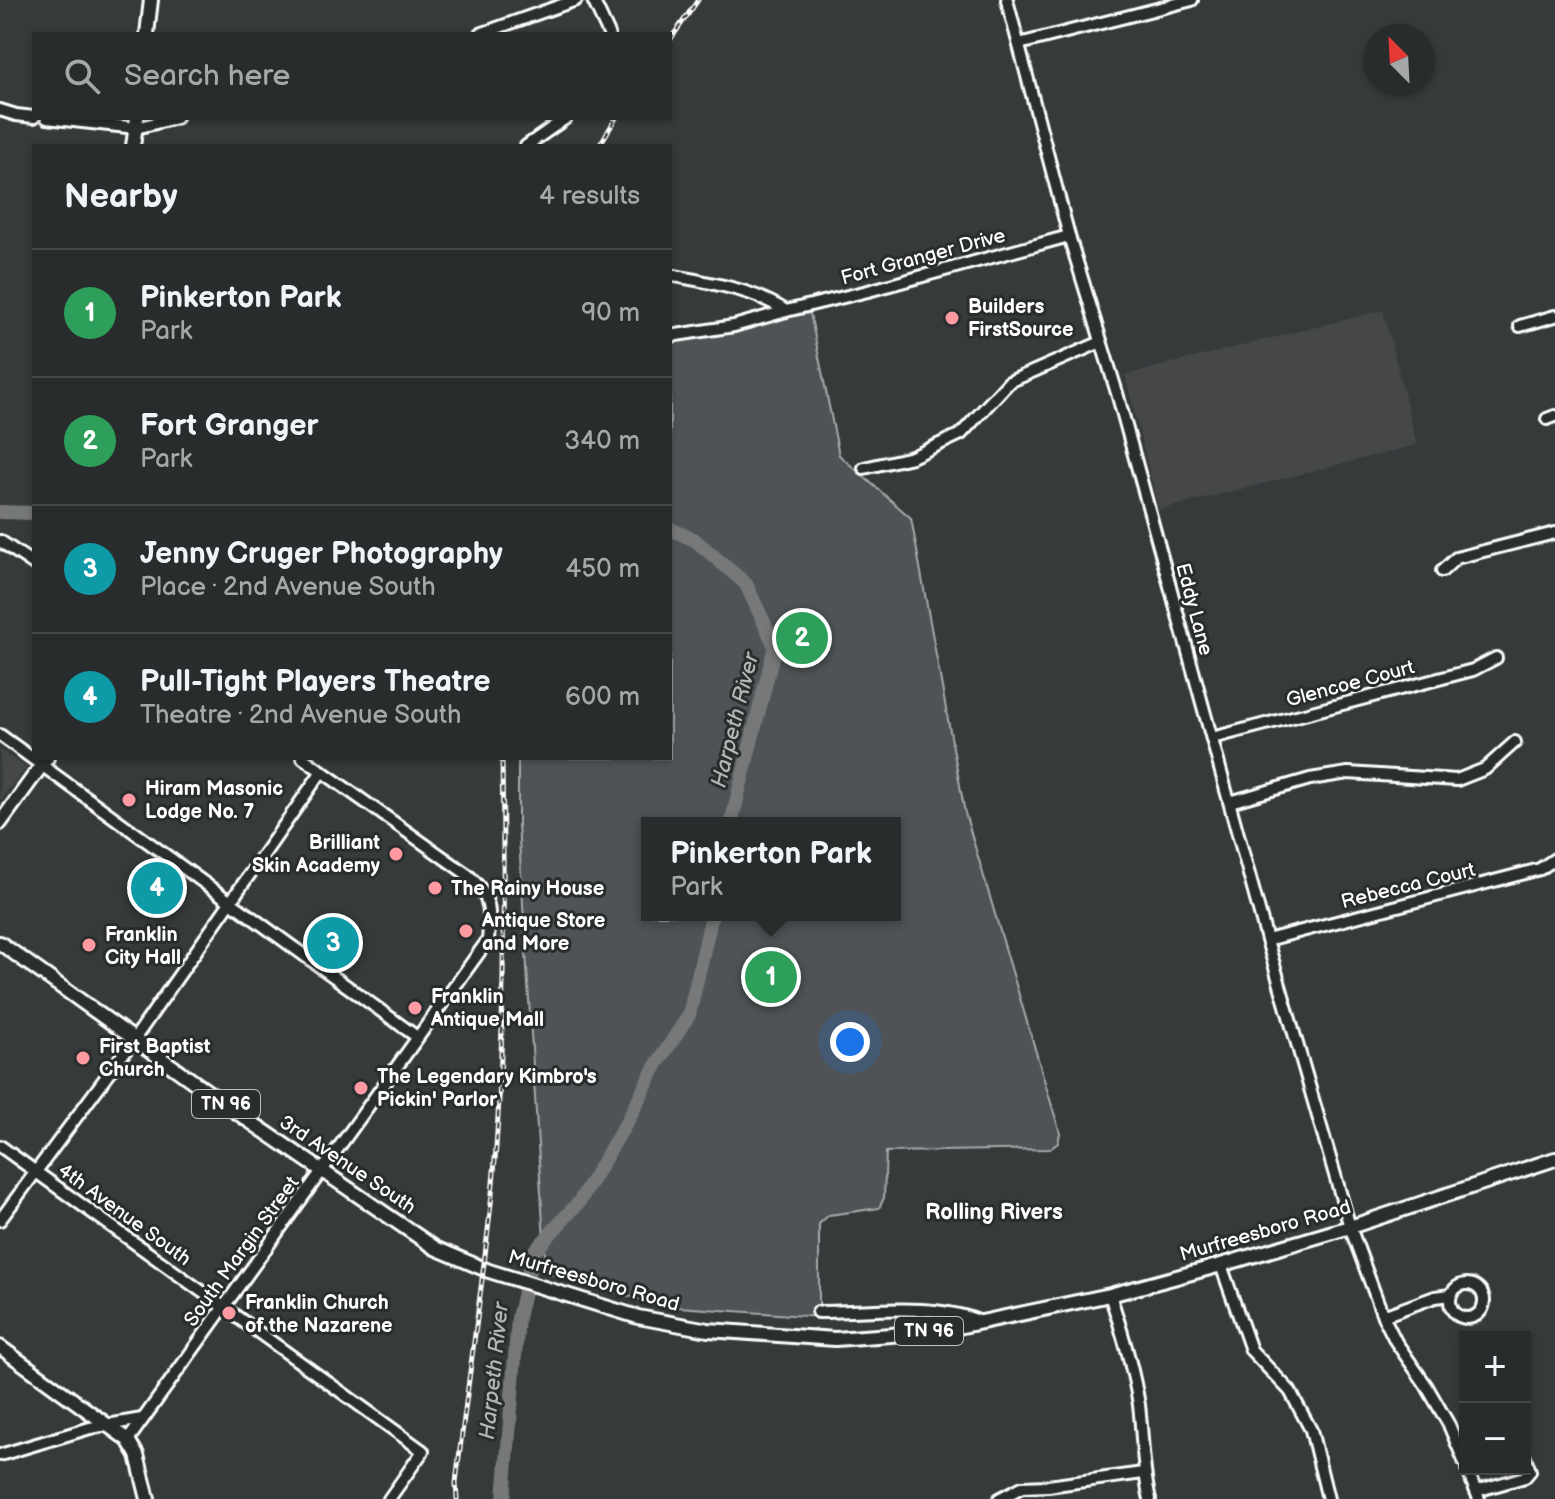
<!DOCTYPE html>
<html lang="en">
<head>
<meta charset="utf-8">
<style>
  :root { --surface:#292c2c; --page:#353838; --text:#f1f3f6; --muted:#a5a7a9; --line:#454848; --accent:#ff9aa2 }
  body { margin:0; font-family:"Balsamiq Sans",sans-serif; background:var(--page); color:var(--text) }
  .controls { position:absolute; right:24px; bottom:24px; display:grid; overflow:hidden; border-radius:0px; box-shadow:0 2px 6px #0004 }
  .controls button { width:72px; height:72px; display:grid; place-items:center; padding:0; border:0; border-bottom:2px solid var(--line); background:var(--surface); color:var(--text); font:40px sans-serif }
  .compass { position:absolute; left:1363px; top:24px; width:72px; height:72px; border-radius:50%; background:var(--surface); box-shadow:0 2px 6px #0004; rotate:336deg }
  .you { position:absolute; left:850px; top:1042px; width:28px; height:28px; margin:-20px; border:6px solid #fff; border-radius:50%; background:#1a73e8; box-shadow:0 0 0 12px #1a73e833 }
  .badge { display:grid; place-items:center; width:52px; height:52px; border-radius:50%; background:var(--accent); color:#fff; font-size:26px; font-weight:700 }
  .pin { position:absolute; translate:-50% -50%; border:4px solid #fff; box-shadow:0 2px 8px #0006 }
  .popup { position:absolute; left:641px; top:817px; width:260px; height:104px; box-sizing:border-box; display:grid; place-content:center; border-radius:0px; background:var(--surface); filter:drop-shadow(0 2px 6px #0005); font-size:26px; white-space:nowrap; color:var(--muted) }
  .popup b { font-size:30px; color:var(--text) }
  .popup::after { content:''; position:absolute; left:50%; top:100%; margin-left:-16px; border:16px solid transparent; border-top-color:var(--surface) }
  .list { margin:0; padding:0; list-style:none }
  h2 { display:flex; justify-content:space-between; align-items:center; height:104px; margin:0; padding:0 32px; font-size:34px }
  h2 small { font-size:26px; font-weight:400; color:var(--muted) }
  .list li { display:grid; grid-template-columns:52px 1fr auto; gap:24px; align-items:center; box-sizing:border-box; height:128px; padding:0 32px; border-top:2px solid var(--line) }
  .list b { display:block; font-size:30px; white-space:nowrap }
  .list p { margin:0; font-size:26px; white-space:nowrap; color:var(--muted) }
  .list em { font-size:26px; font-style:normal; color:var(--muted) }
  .icon { flex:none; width:44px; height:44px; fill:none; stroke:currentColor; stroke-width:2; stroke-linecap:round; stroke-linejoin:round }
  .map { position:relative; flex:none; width:1555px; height:1499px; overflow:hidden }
  .search { position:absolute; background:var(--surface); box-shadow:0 2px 6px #0004; left:32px; top:32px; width:640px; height:88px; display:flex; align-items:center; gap:20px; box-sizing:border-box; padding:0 28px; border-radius:0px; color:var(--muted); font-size:30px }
  .panel { position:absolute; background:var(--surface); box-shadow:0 2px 6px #0004; left:32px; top:144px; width:640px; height:616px; border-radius:0px }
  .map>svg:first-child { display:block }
  .built { fill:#444748 }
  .green { fill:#505354; stroke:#a8a9aa; stroke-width:2; fill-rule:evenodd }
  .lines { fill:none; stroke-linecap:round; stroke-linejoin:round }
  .river { stroke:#767879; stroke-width:14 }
  .minor-casing { stroke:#fff; stroke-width:16 }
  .major-casing { stroke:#fff; stroke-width:18 }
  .minor { stroke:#2a2d2e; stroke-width:10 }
  .major { stroke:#2a2d2e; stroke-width:12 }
  .rail-casing { stroke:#fff; stroke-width:5 }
  .rail { stroke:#2a2d2e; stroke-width:2; stroke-dasharray:6; stroke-linecap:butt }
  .poi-dot { fill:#ff9aa2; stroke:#2a2d2e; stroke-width:3 }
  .labels { text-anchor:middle; stroke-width:6; stroke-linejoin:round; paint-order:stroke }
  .shield { fill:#2a2d2e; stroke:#bfc0c0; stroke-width:2 }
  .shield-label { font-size:18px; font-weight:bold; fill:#fff }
  .street-label { font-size:20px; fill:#fff; stroke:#2a2d2e }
  .poi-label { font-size:20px; font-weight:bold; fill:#fff; stroke:#2a2d2e; text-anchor:start }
  .water-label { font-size:22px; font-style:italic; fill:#b4b5b5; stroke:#2a2d2e }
  .neighbourhood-label { font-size:22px; font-weight:bold; fill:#fff; stroke:#2a2d2e }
</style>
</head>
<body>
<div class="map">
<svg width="1555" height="1499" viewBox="0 0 1555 1499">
  <rect width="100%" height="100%" fill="#373a3b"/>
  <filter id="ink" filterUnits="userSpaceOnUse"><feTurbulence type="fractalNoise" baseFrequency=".0125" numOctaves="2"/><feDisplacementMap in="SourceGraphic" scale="16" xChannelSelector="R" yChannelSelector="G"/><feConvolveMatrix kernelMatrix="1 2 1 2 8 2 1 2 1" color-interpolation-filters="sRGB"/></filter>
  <g filter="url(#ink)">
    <g class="built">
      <polygon points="1383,310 1417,445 1159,510 1125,375"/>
      <polygon points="0,750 26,768 0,800"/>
    </g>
    <path class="green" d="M 810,313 L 839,455 L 911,518 L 965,813 L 1060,1133 L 1058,1143 L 1050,1149 L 886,1152 L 884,1198 L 879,1208 L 829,1215 L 819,1224 L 819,1317 L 664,1306 L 546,1273 L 518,824 L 518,758 L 670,758 L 670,341 ZM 647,823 L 895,823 L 895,915 L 647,915 Z"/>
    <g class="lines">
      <g class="river">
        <polyline points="0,512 34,513"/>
        <polyline points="670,529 695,540 746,584 775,646 731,823"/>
        <polyline points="504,1499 518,1318 533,1253 579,1202 628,1120 655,1067 689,1015 712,915"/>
      </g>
      <defs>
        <g id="minor">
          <polyline points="593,0 609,34"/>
          <polyline points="1007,0 1069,236 1117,393 1267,940 1350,1227 1383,1316 1396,1342 1426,1385 1449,1425 1465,1463"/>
          <polyline points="480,34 576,0"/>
          <polyline points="1019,44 1192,0"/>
          <polyline points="0,110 16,115 34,117"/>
          <polyline points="47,118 136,128 176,118"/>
          <polyline points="526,146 566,118"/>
          <path d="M 670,275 C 709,283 751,288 786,311 L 868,291 L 1069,236"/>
          <polyline points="1520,326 1555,316"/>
          <polyline points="670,336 734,326 786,311"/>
          <polyline points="1547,419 1555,416"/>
          <polyline points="864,468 912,457 961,434 1009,382 1101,342"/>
          <polyline points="0,541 34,564"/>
          <polyline points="1442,571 1456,558 1555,533"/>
          <polyline points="0,735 417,1037"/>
          <polyline points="1212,738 1473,670 1496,658"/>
          <polyline points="1230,802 1310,779 1348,773 1457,780 1485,769 1515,742"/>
          <polyline points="1267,940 1540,869 1555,859"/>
          <polyline points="0,1146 423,1451 389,1499"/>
          <polyline points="0,1220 135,1038 322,771"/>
          <polyline points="1221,1265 1251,1350 1290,1391 1311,1430 1328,1499"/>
          <circle cx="1467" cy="1301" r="17"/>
          <path d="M 1110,1295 C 1122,1331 1133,1367 1139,1405 C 1143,1437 1142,1468 1150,1499"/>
          <path d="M 818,1312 C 869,1312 934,1302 981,1322"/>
          <polyline points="1383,1316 1435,1297 1451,1295"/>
          <path d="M 128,1440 L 488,940 C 491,910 491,896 468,875 L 303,758"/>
          <polyline points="0,1455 90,1428 142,1419"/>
          <polyline points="1467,1469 1479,1499"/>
          <polyline points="1476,1491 1525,1477 1530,1471 1525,1457"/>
          <polyline points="999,1499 1022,1487 1048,1486 1143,1473"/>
        </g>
        <g id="major">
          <polyline points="147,34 151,0"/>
          <polyline points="133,146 137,118"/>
          <polyline points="0,823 47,758"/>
          <polyline points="0,943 229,1107 435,1248 489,1271 638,1317 708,1330 835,1339 891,1335 958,1327 1110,1295 1221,1265 1350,1227 1555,1159"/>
          <polyline points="0,1347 128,1440 137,1455 148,1499"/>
        </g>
      </defs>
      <use href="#minor" class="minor-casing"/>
      <use href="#major" class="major-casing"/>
      <use href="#minor" class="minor"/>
      <use href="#major" class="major"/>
      <defs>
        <g id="rail">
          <polyline points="670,40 698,0"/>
          <polyline points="599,146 616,118"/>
          <path d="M 457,1499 L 456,1483 C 467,1387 482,1291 492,1194 C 506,1049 504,903 502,758"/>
        </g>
      </defs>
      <use href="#rail" class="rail-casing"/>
      <use href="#rail" class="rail"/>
    </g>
  </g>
  <g class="poi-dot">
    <circle cx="952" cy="318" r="8"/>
    <circle cx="129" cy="800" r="8"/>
    <circle cx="396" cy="854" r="8"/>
    <circle cx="435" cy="888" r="8"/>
    <circle cx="466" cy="931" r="8"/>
    <circle cx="89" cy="945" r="8"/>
    <circle cx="415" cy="1008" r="8"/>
    <circle cx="83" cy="1058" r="8"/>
    <circle cx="361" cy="1088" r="8"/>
    <circle cx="229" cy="1313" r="8"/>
  </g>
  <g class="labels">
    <g class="shield">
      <rect x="192" y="1090" width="68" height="28" rx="6"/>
      <rect x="895" y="1317" width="68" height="28" rx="6"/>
    </g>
    <g class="shield-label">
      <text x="226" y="1110">TN 96</text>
      <text x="929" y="1337">TN 96</text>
    </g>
    <g class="street-label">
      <text transform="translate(923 256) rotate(-15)" y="7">Fort Granger Drive</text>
      <text transform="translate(1195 609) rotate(75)" y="7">Eddy Lane</text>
      <text transform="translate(1350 683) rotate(-15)" y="7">Glencoe Court</text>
      <text transform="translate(1408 885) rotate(-14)" y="7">Rebecca Court</text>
      <text transform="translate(348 1164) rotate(34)" y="7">3rd Avenue South</text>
      <text transform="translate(125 1214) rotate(36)" y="7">4th Avenue South</text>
      <text transform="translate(1265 1230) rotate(-16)" y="7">Murfreesboro Road</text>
      <text transform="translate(241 1251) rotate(-54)" y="7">South Margin Street</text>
      <text transform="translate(594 1280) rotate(16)" y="7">Murfreesboro Road</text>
    </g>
    <g class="poi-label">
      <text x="968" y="313">Builders<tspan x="968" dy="23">FirstSource</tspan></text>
      <text x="145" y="795">Hiram Masonic<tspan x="145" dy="23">Lodge No. 7</tspan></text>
      <text x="380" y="849" text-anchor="end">Brilliant<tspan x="380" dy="23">Skin Academy</tspan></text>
      <text x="451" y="895">The Rainy House</text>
      <text x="482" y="927">Antique Store<tspan x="482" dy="23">and More</tspan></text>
      <text x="105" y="941">Franklin<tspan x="105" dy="23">City Hall</tspan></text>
      <text x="431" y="1003">Franklin<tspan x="431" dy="23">Antique Mall</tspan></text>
      <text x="99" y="1053">First Baptist<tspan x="99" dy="23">Church</tspan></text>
      <text x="377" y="1083">The Legendary Kimbro's<tspan x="377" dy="23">Pickin' Parlor</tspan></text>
      <text x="245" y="1309">Franklin Church<tspan x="245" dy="23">of the Nazarene</tspan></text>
    </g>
    <g class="water-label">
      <text transform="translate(734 720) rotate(-76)" y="8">Harpeth River</text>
      <text transform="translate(493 1371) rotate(-84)" y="8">Harpeth River</text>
    </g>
    <g class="neighbourhood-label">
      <text x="994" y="1219">Rolling Rivers</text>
    </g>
  </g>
</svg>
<div class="controls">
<button>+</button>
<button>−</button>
</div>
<svg class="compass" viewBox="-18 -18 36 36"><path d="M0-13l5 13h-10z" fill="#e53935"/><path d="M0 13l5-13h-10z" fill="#a5a7a9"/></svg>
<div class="you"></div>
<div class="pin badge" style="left:771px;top:977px;background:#2e9e5b">1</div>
<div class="popup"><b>Pinkerton Park</b>Park</div>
<div class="pin badge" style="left:802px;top:638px;background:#2e9e5b">2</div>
<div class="pin badge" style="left:333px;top:943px;background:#0f9aa8">3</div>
<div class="pin badge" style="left:157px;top:888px;background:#0f9aa8">4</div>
<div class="search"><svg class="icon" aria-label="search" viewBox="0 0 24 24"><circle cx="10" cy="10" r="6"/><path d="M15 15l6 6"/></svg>Search here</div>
<section class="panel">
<h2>Nearby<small>4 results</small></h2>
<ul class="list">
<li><span class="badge" style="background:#2e9e5b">1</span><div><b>Pinkerton Park</b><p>Park</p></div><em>90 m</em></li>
<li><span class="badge" style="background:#2e9e5b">2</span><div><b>Fort Granger</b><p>Park</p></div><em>340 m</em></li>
<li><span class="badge" style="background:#0f9aa8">3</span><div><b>Jenny Cruger Photography</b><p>Place · 2nd Avenue South</p></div><em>450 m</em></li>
<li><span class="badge" style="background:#0f9aa8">4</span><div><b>Pull-Tight Players Theatre</b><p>Theatre · 2nd Avenue South</p></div><em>600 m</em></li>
</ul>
</section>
</div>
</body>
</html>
